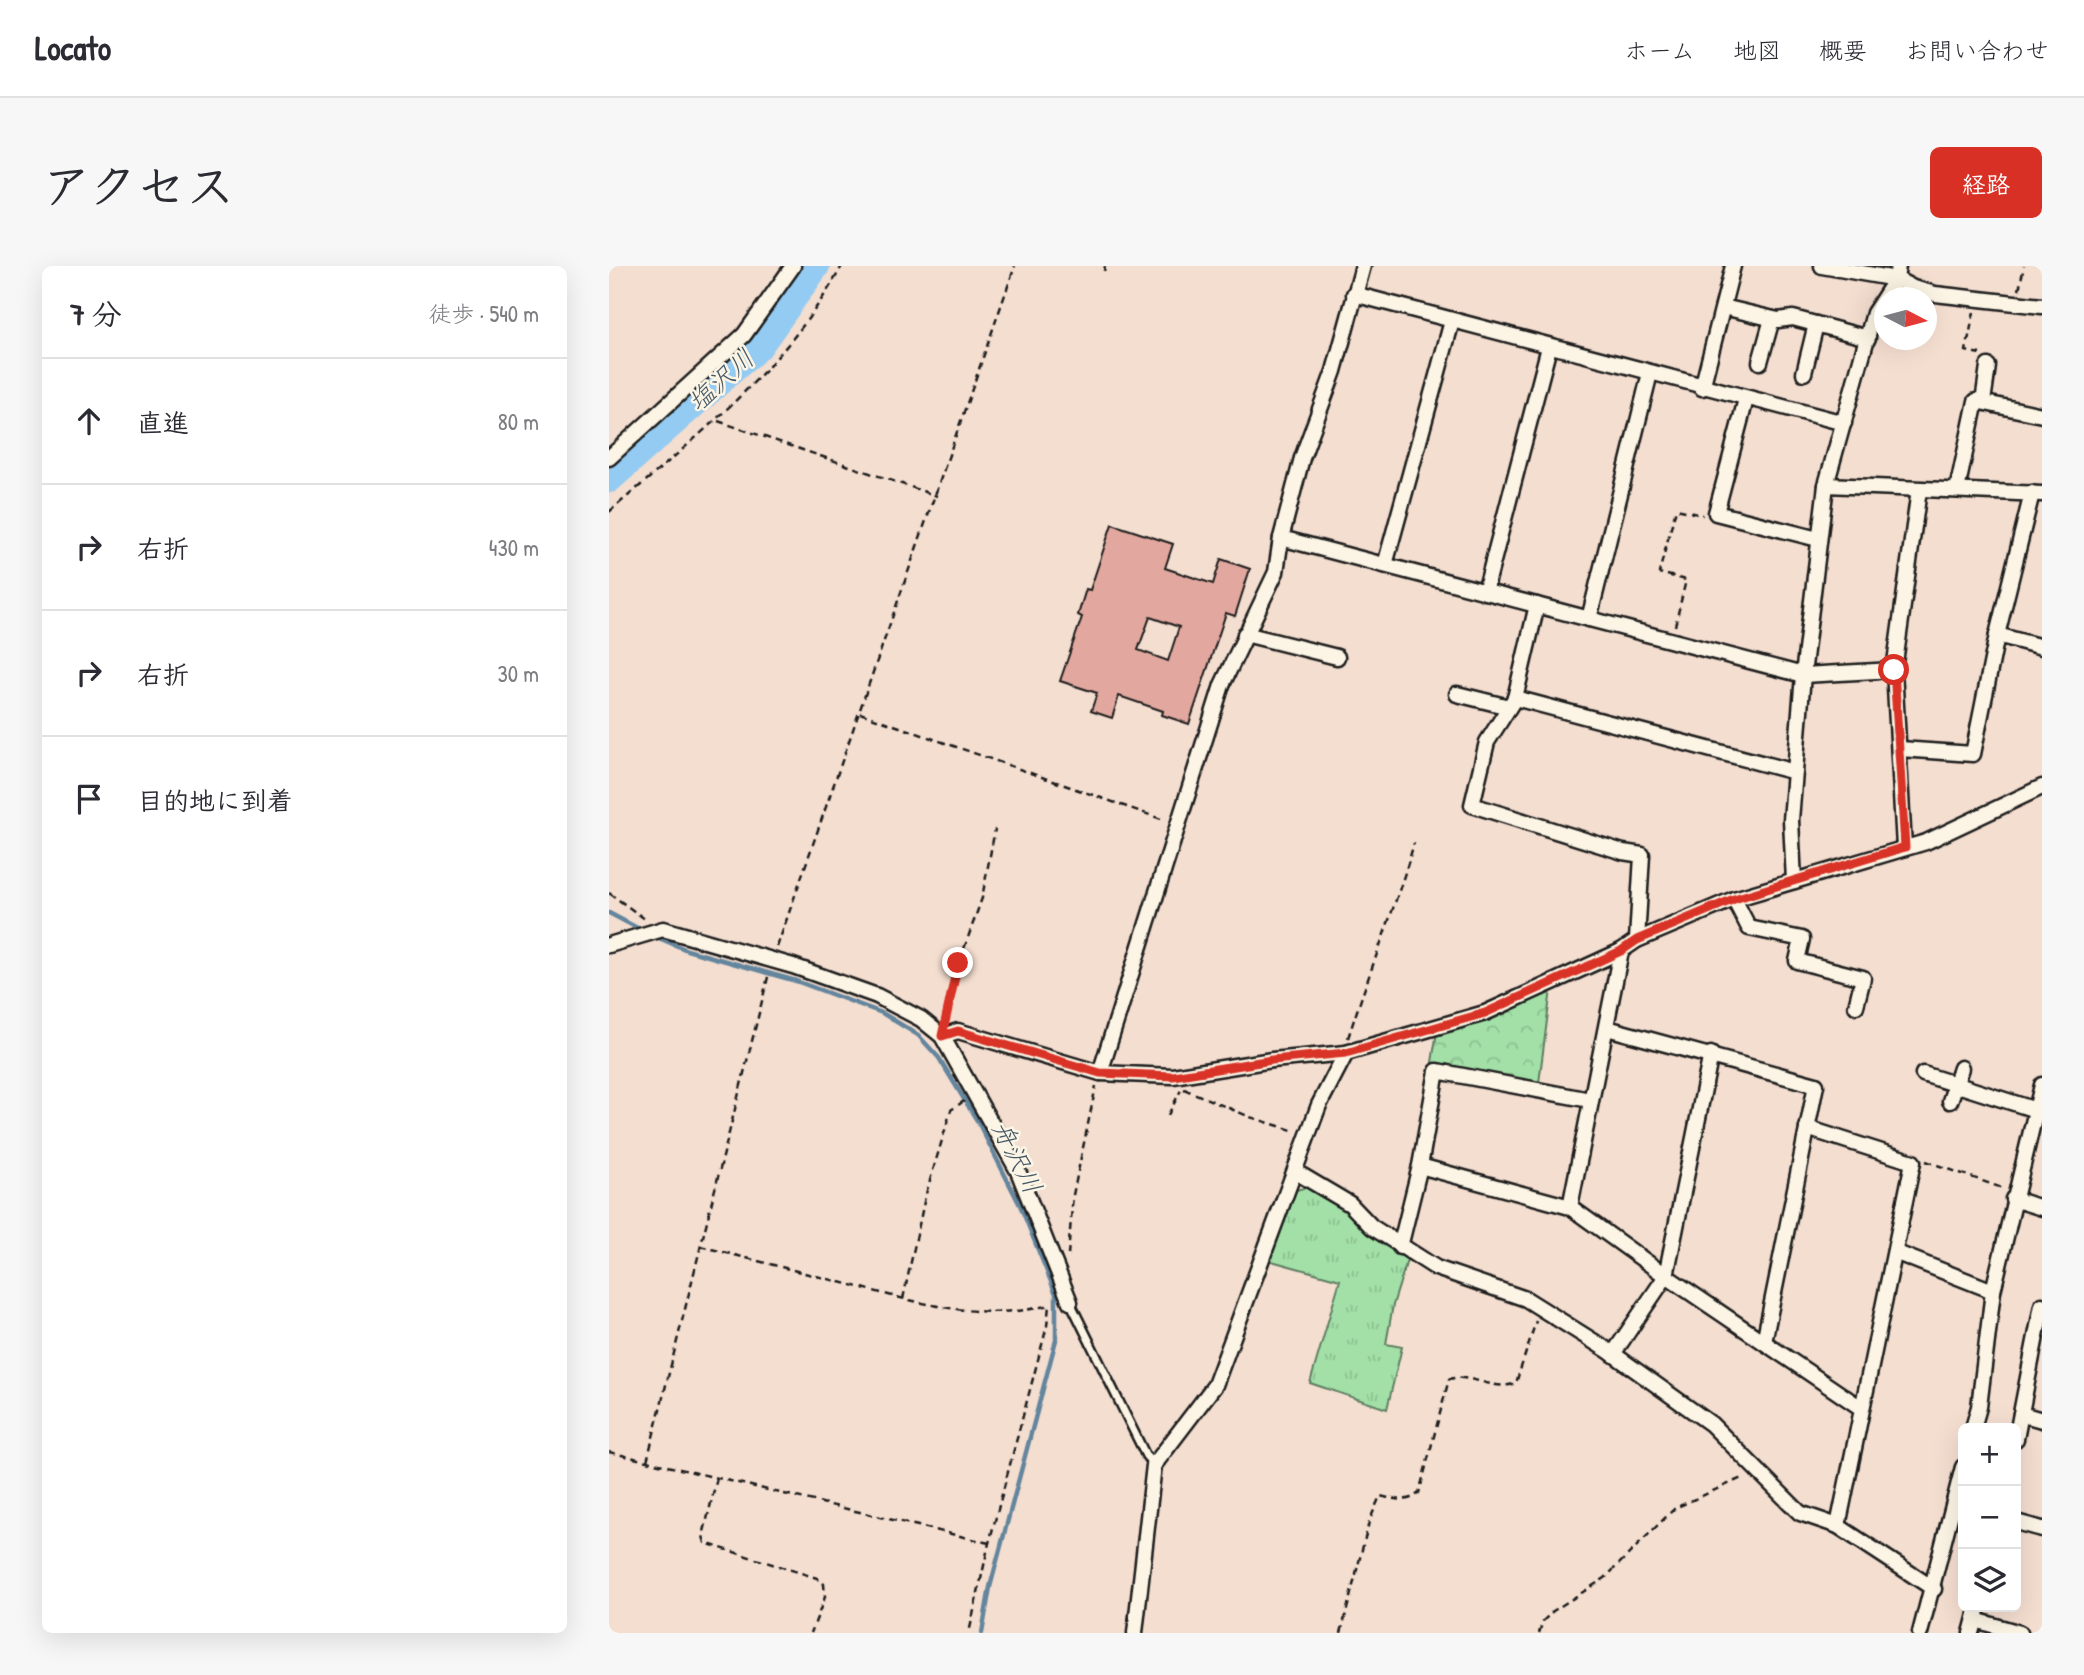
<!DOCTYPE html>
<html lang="ja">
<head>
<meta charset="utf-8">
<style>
  :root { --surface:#fff; --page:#f7f7f7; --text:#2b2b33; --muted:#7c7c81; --line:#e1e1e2; --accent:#d93025 }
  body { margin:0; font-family:"Patrick Hand","Klee One",sans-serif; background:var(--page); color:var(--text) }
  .controls { position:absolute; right:21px; bottom:21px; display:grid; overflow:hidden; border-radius:10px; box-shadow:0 7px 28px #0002 }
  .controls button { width:63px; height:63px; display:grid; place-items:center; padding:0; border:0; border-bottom:2px solid var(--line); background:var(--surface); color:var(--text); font:35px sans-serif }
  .compass { position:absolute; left:1265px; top:21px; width:63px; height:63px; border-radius:50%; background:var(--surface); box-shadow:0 7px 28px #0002; rotate:96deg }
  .stop { position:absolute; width:21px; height:21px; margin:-16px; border:5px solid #d93025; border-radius:50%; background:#fff }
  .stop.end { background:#d93025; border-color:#fff; box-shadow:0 2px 7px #0008 }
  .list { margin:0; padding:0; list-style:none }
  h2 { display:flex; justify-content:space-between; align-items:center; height:91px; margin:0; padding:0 28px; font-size:30px }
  h2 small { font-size:23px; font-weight:400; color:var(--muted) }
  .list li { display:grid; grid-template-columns:46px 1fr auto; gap:21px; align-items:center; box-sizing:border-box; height:126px; padding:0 28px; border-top:2px solid var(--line) }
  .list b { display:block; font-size:26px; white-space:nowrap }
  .list em { font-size:23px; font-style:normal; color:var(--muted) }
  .icon { flex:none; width:38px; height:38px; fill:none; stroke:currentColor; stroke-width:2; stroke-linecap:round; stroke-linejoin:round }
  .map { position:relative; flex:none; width:1433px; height:1367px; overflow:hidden; border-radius:10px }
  header { display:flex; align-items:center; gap:42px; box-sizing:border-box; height:98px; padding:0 35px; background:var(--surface); border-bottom:2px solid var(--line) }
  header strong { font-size:33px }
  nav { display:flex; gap:38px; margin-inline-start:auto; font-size:24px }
  .intro { display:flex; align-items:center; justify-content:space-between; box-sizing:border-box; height:168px; padding:0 42px }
  h1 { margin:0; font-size:49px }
  .button { padding:18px 32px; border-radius:10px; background:var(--accent); color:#fff; font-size:24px; font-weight:700 }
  main { display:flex; gap:42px; padding:0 42px }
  aside { flex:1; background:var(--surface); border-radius:10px; box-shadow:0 7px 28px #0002 }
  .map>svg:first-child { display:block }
  .grass { fill:url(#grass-tufts); stroke:#5f7e62; stroke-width:2 }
  .park { fill:url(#park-crowns); stroke:#5f7e62; stroke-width:2 }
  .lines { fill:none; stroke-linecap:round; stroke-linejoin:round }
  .stream { stroke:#64859d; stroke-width:4.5 }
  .river { stroke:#94cbf3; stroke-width:28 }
  .building { fill:#e2a89f; stroke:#1c1c1c; stroke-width:2; fill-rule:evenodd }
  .lane-casing { stroke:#1c1c1c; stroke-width:12 }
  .street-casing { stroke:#1c1c1c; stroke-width:19 }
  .path { stroke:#1c1c1c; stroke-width:2.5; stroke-dasharray:7 5; stroke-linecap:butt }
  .lane { stroke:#fcf5e5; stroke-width:7 }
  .street { stroke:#fcf5e5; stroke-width:14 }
  .route { stroke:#d93025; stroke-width:9 }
  .labels { text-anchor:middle; stroke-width:5; stroke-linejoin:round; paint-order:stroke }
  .water-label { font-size:26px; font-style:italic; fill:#465967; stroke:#fcf5e5 }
</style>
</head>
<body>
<header>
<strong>Locato</strong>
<nav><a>ホーム</a><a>地図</a><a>概要</a><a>お問い合わせ</a></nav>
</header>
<div class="intro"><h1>アクセス</h1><a class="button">経路</a></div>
<main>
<aside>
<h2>7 分<small>徒歩 · 540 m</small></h2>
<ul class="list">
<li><svg class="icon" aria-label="ahead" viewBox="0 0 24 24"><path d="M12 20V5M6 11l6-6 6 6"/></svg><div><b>直進</b></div><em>80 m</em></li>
<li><svg class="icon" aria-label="right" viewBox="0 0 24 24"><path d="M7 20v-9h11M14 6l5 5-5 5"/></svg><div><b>右折</b></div><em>430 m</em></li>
<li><svg class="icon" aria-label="right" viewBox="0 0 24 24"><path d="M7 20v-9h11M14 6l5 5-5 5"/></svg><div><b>右折</b></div><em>30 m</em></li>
<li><svg class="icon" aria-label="arrive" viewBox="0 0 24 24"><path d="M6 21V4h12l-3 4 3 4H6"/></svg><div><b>目的地に到着</b></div></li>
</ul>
</aside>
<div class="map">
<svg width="1433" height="1367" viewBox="0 0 1433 1367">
  <defs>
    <pattern id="grass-tufts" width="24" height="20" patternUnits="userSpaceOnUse" patternTransform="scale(1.75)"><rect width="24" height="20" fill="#a2e0a7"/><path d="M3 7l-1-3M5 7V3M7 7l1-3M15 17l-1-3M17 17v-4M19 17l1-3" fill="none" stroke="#8bc08f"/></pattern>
    <pattern id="park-crowns" width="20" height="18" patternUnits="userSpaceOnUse" patternTransform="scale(1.75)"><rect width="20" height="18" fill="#a2e0a7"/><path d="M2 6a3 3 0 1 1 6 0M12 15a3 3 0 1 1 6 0" fill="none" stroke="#8bc08f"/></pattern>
  </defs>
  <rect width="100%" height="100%" fill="#f4ded0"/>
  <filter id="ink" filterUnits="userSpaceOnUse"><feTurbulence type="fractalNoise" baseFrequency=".0143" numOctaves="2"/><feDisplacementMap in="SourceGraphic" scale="14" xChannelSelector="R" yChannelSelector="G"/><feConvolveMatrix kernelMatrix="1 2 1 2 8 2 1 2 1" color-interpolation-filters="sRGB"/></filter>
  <g filter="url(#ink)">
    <polygon class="grass" points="698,921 733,942 798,994 784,1039 777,1078 793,1081 778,1143 701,1117 731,1014 659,994 687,924"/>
    <polygon class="park" points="942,723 930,817 823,796 828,766"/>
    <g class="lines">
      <g class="stream">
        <polyline points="0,647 34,665"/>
        <polyline points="45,670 78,684 187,715 273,747 309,769 330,792 369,856 411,939 447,1028 447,1074 381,1321 373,1367"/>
      </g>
      <polyline class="river" points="0,213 150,80 207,0"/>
    </g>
    <path class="building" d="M 503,258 L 564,278 L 556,302 L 604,318 L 612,293 L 641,303 L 626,350 L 617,347 L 580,458 L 553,449 L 554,445 L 510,430 L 503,452 L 482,445 L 488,427 L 451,415 L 473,351 L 469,349 L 477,323 L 481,324 ZM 541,351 L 570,361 L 559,395 L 529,384 Z"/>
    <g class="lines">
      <defs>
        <polyline id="lane" points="461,1036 537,1190 545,1199"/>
        <g id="street">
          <polyline points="1213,0 1287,13 1304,22 1326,28 1433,40"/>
          <polyline points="745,28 1235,157"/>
          <polyline points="1114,41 1169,54 1184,52 1259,72"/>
          <polyline points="1151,96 1163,53"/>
          <polyline points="1195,107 1207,58"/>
          <polyline points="1093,122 1124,0"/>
          <polyline points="1137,133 1107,247 1209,273"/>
          <polyline points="1374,136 1379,100"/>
          <polyline points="0,192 135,69 184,0"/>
          <polyline points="1217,219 1433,228"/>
          <polyline points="1348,224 1367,135 1433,149"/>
          <polyline points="672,272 1194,409 1285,404"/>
          <polyline points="776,299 843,55"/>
          <polyline points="876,326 940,81"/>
          <polyline points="928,339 906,432 1186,506"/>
          <polyline points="980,353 1041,107"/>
          <polyline points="636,368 728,391"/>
          <polyline points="1388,369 1433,381"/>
          <polyline points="848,428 900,441"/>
          <polyline points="906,432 878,476 863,539 1014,586 1033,589 1028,674"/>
          <polyline points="1291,483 1364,488 1388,369 1423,227"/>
          <polyline points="1295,581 1285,404 1310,224"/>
          <polyline points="1185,615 1182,554 1194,409 1217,219 1265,47 1287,13 1289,0"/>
          <polyline points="1125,633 1140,662 1193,673 1188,695 1254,712 1247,740"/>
          <polyline points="0,679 54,663 184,700 268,730 312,753 333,770 409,905 461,1036"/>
          <polyline points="998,762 1207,819 1155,1076"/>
          <polyline points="333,770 349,765 491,807 564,810 663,794 737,787 876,747 1012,685 1028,674 1125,633 1317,576 1433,521"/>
          <polyline points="491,807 613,419 667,306 672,272 693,192 725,105 754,0"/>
          <polyline points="1314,808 1427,844"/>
          <polyline points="1341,835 1352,802"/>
          <polyline points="1198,862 1304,896 1229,1260"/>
          <polyline points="811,900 961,941 1057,1010 1252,1142"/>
          <polyline points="687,906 741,938 763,961 827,1002 917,1033 1000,1085 1102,1158 1191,1247 1229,1260 1325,1323"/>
          <polyline points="1404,933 1433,942"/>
          <polyline points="961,941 1012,685"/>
          <polyline points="791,981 811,900 828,805 981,834"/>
          <polyline points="1288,987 1384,1025"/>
          <polyline points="1004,1088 1057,1010 1102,788"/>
          <polyline points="1412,1148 1433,1154"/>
          <polyline points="1364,1162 1370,1141 1384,1025 1433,819"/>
          <polyline points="1407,1173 1433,1039"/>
          <polyline points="1407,1256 1433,1263"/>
          <polyline points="1366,1354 1411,1367"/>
          <polyline points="526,1367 545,1199 606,1119 710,839 737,787"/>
          <polyline points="1311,1367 1354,1201"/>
          <polyline points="1362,1367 1369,1341"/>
        </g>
      </defs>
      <use href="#lane" class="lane-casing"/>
      <use href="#street" class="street-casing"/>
      <g class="path">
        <polyline points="495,5 496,0"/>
        <polyline points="1410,24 1415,0"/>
        <polyline points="1365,46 1357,85 1371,88"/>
        <polyline points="109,155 328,230"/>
        <path d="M 0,246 C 87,172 177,101 233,0"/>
        <polyline points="1066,360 1077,314 1050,307 1067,243 1094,249"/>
        <polyline points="251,447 555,554"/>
        <polyline points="0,627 36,653"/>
        <polyline points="168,681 406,0"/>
        <polyline points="337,752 350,697 373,632 386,563"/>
        <path d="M 739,772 C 760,706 786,643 805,577"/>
        <polyline points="575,823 641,851 686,865"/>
        <polyline points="559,849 572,824"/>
        <polyline points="1317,895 1393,922"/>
        <path d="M 91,980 C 137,992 184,1004 231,1016 C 296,1033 372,1058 440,1039 L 438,1060 L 380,1277 L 360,1367"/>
        <polyline points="459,989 464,929 487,820"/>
        <polyline points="294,1033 316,931 342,844 355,835"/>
        <polyline points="0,1186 380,1277"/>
        <polyline points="38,1195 160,707"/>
        <polyline points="108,1212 94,1270 96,1277 208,1312 215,1318 216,1331 202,1367"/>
        <path d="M 732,1367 L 760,1256 L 771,1230 C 786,1233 797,1238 810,1227 L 840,1113 C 862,1107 886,1126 907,1117 L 927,1055"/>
        <polyline points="930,1367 934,1355 944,1345 996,1312 1066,1242 1135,1211"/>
      </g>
      <use href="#lane" class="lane"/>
      <use href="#street" class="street"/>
    </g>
  </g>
  <g class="lines" filter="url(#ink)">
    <polyline class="route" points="349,697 333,770 349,765 491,807 564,810 663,794 737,787 876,747 1012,685 1028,674 1125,633 1296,581 1285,404"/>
  </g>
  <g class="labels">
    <g class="water-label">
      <text transform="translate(112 114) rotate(-42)" y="9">塩沢川</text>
      <text transform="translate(408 891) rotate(63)" y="9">舟沢川</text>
    </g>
  </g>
</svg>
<div class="controls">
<button>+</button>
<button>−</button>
<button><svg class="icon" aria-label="layers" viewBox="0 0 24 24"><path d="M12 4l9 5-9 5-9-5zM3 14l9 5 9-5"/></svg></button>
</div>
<svg class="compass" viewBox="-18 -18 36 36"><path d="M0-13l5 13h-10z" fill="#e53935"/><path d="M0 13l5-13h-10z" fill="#7c7c81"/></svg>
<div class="stop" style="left:1285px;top:404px"></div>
<div class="stop end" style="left:349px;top:697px"></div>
</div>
</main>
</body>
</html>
